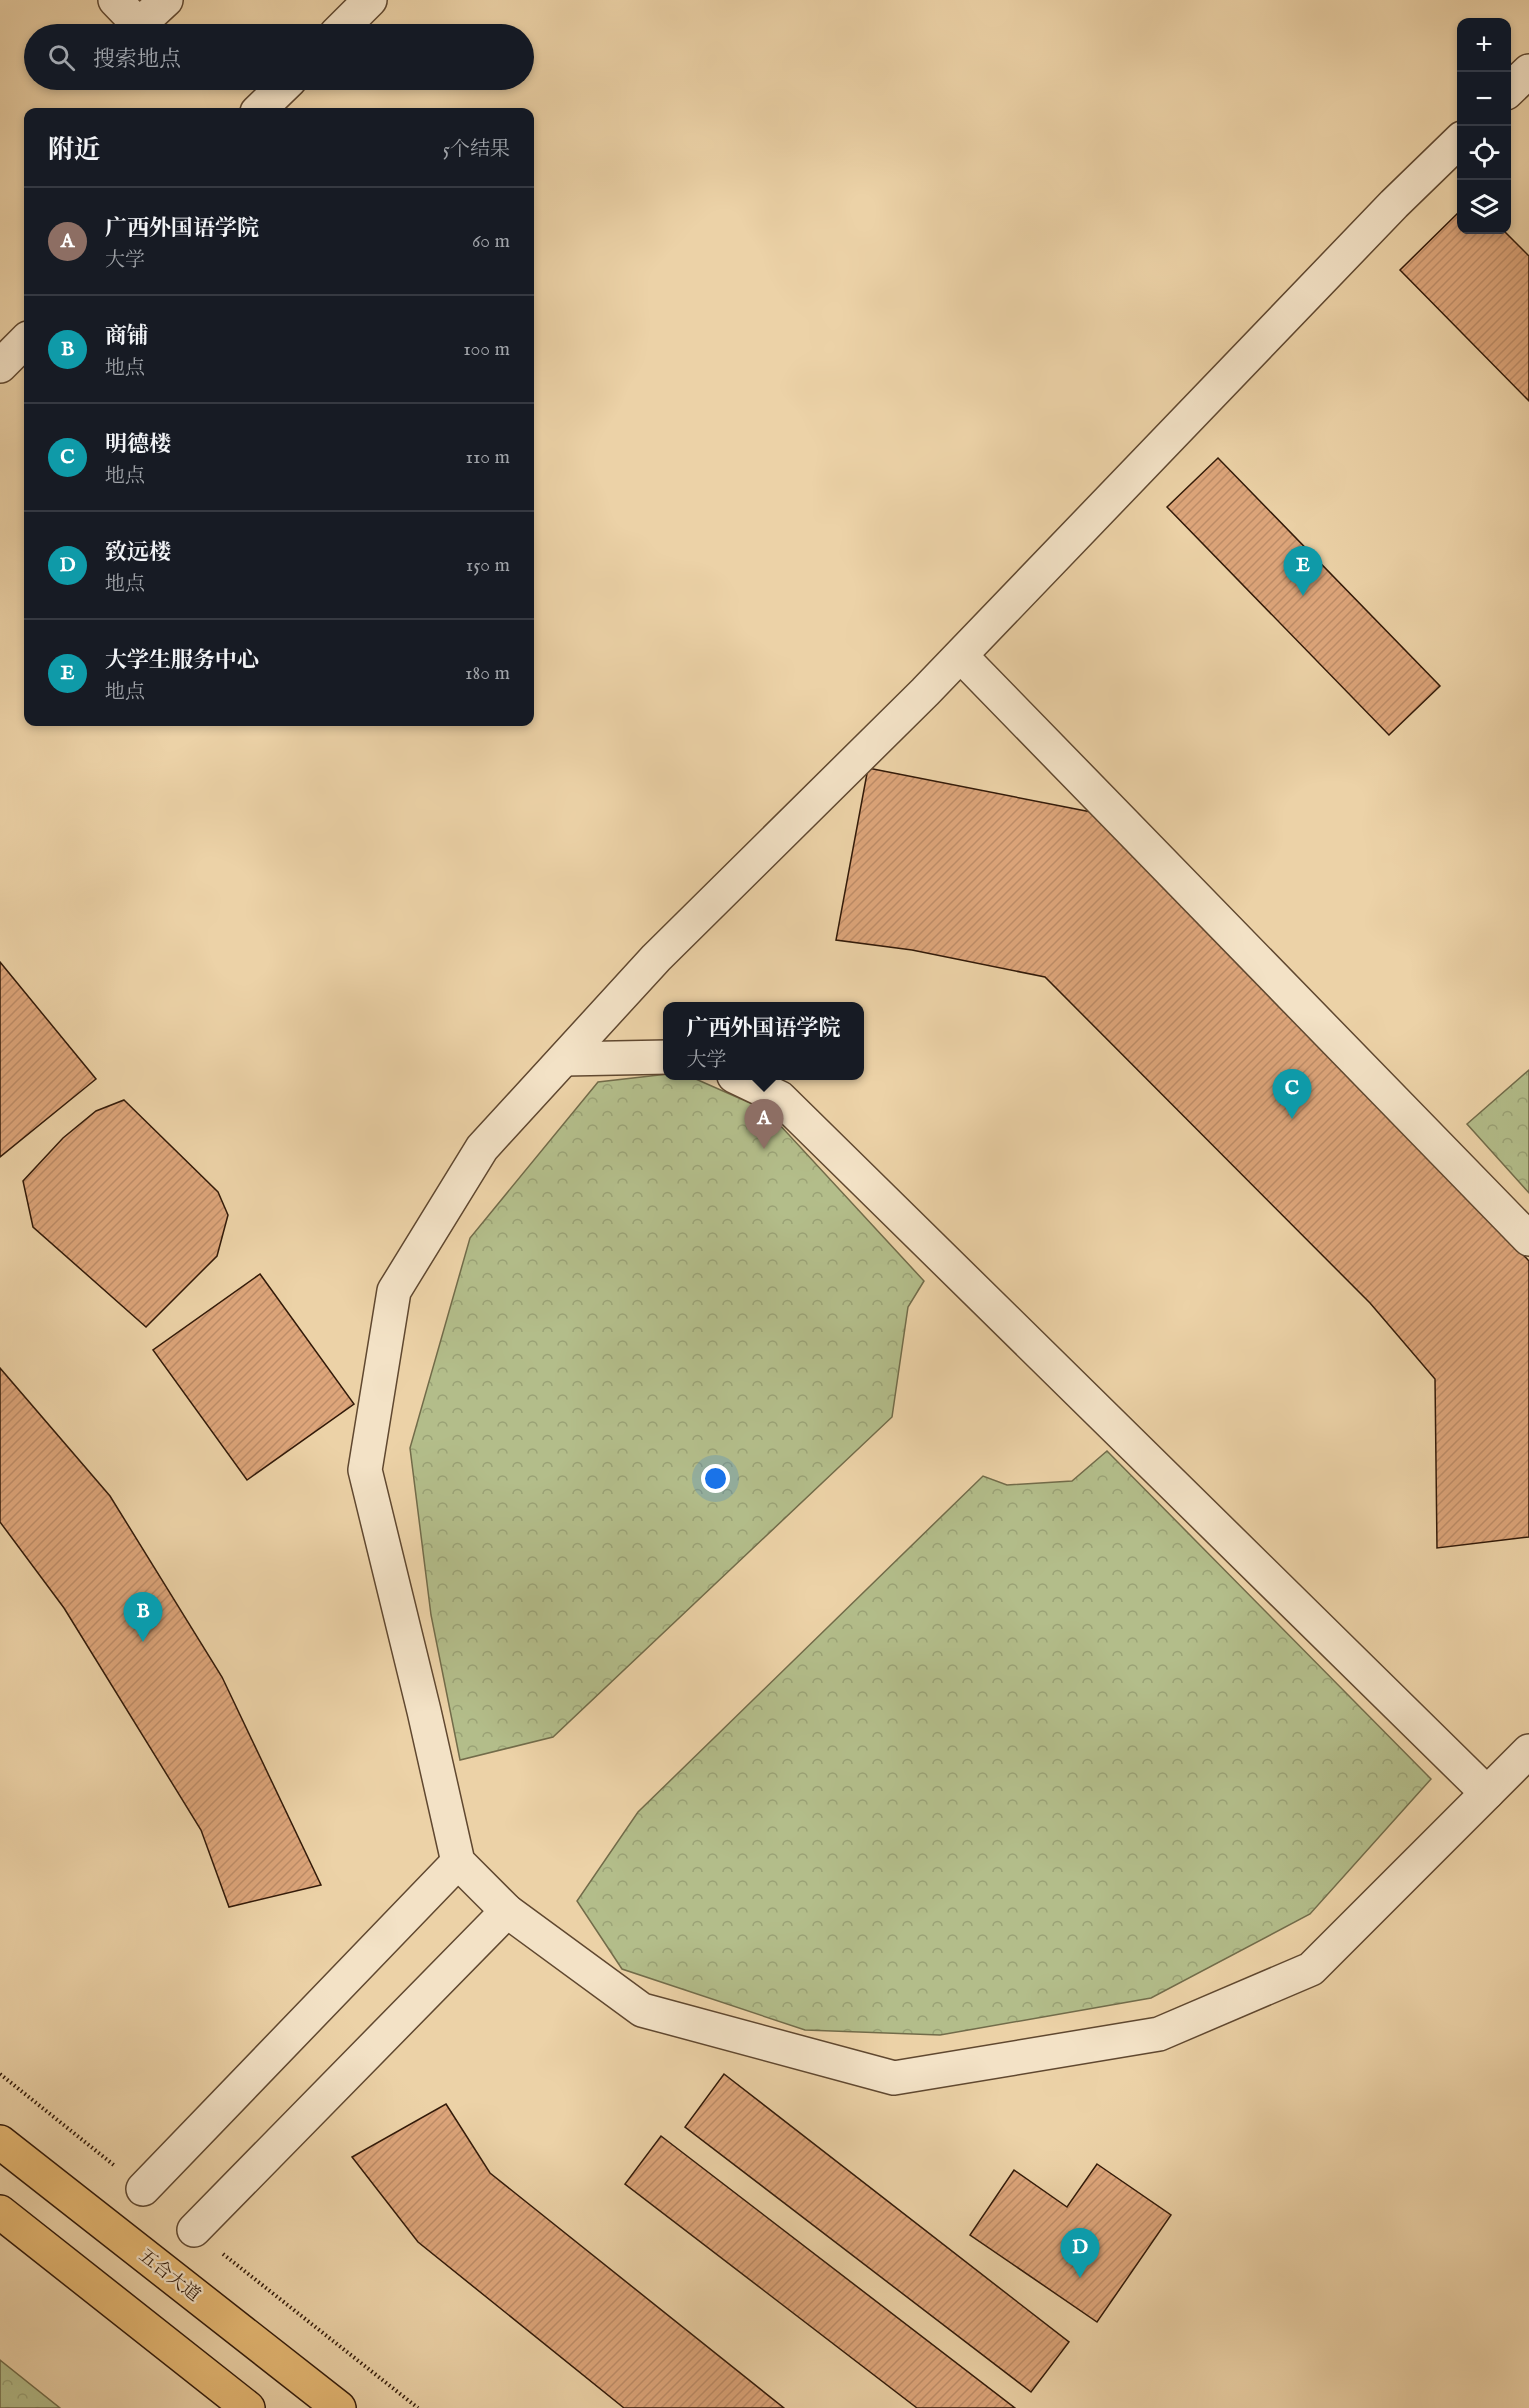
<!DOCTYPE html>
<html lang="zh">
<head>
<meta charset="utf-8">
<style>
  :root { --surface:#171b24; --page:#242831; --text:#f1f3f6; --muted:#9ea1a6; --line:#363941; --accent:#0b8043 }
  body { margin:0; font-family:"IM FELL English","Noto Serif SC",serif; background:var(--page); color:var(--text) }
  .controls { position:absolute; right:18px; top:18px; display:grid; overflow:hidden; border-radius:12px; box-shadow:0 3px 9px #0003 }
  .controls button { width:54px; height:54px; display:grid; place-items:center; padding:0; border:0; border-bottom:2px solid var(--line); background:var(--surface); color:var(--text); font:30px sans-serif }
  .you { position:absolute; left:716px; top:1479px; width:21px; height:21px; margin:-15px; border:4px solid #fff; border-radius:50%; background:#1a73e8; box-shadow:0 0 0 9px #1a73e833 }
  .badge { display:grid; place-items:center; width:39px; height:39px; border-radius:50%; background:var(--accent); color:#fff; font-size:20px; font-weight:700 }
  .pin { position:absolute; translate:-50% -50px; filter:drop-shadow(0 2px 3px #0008) }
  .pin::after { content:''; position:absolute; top:32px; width:21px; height:18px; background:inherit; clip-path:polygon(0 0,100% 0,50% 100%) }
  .popup { position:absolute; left:663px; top:1002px; width:201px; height:78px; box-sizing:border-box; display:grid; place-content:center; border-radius:12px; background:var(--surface); filter:drop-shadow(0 2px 4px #0005); font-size:20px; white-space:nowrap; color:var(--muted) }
  .popup b { font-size:22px; color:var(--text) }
  .popup::after { content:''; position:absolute; left:50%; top:100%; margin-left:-12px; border:12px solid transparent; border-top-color:var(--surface) }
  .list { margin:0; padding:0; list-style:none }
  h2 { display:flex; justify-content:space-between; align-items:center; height:78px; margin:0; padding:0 24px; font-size:26px }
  h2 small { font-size:20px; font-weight:400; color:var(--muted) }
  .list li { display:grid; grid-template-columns:39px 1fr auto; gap:18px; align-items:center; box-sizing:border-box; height:108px; padding:0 24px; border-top:2px solid var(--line) }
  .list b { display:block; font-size:22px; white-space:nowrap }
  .list p { margin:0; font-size:20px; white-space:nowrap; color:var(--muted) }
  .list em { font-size:20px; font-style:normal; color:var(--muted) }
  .icon { flex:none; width:33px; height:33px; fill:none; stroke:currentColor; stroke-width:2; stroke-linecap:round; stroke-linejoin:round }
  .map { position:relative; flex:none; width:1529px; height:2408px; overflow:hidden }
  .search { position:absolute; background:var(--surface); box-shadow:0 3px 9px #0003; left:24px; top:24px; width:510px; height:66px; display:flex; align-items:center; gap:15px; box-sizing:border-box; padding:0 21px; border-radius:33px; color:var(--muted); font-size:22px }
  .panel { position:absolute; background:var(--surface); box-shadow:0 3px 9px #0003; left:24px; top:108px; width:510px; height:618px; border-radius:12px }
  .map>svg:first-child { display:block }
  .park { fill:url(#park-crowns); stroke:#726c4a; stroke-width:1.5 }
  .building { fill:url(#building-hatch); stroke:#321a09; stroke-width:1.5 }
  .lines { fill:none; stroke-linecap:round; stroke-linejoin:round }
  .minor-casing { stroke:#604830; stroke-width:36 }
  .major-casing { stroke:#321a09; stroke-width:36 }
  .path { stroke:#321a09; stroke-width:4; stroke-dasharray:1.5 3; stroke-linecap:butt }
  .minor { stroke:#f3e2c6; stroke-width:33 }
  .major { stroke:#e6b974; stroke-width:33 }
  .labels { text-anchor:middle; stroke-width:4.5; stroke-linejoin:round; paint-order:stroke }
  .street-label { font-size:18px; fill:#321a09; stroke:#f3e2c6 }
</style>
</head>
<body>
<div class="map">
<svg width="1529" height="2408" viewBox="0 0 1529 2408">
  <defs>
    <pattern id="park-crowns" width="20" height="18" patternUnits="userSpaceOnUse" patternTransform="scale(1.5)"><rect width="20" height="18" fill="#b3bd8a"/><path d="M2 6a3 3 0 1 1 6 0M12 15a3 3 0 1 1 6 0" fill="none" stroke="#9aa276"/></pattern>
    <pattern id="building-hatch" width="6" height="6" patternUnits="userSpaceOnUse" patternTransform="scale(1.5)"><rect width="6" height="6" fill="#dda57a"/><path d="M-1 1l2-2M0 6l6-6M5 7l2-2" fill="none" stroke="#be8d68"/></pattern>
  </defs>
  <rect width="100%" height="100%" fill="#ecd2a7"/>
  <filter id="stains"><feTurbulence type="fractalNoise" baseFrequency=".00333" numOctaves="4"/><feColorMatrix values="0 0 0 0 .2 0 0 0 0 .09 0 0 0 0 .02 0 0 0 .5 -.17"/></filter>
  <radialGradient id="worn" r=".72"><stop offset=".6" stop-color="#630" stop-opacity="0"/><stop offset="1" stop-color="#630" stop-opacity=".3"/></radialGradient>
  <g class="park">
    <polygon points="1529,1070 1529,1193 1467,1124"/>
    <polygon points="668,1074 689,1076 766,1110 924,1281 908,1307 892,1417 553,1737 460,1760 431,1615 410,1448 470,1238 598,1082"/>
    <polygon points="1107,1451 1431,1779 1310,1914 1151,1998 940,2035 805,2030 622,1969 577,1901 638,1812 983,1476 1007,1485 1072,1481"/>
    <polygon points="0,2360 60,2408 0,2408"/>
  </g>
  <g class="building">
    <polygon points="1462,209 1462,230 1503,230 1529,256 1529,401 1400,270"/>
    <polygon points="1218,458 1440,686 1389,735 1167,507"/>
    <polygon points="868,768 1091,812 1174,881 1529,1261 1529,1537 1437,1548 1435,1379 1370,1303 1045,977 912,950 836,940"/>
    <polygon points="0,962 96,1079 0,1157"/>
    <polygon points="124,1100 218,1192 228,1215 217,1256 146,1327 33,1227 23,1181 63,1138 96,1111"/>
    <polygon points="260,1274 354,1404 247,1480 153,1350"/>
    <polygon points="0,1368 110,1496 222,1677 321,1885 229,1907 201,1830 64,1608 0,1522"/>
    <polygon points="724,2074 1069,2342 1031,2392 685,2127"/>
    <polygon points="446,2104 490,2173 784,2408 624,2408 418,2242 352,2157"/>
    <polygon points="661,2136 1015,2408 917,2408 625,2184"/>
    <polygon points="1097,2164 1171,2215 1097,2322 970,2235 1014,2170 1067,2207"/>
  </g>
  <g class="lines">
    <defs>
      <g id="minor">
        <polyline points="115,0 139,25 166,0"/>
        <polyline points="336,34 370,0"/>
        <polyline points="1506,93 1529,71"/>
        <polyline points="257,112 290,80"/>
        <polyline points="1462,138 1394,204 925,692 656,958 482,1148 394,1291 365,1470 424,1711 458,1862 507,1911 642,2010 894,2078 1159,2034 1311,1969 1529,1751"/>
        <polyline points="0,366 28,338"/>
        <polyline points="961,656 1529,1239"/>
        <polyline points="564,1059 668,1057"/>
        <polyline points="734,1076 780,1098 1487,1793"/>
        <polyline points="143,2189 458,1862"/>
        <polyline points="194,2230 507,1911"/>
      </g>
      <g id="major">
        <polyline points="0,2142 339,2408"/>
        <polyline points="0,2212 248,2408"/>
      </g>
    </defs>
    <use href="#minor" class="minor-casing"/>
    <use href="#major" class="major-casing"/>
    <g class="path">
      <polyline points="0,2074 115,2166"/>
      <polyline points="223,2254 418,2408"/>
    </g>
    <use href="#minor" class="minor"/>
    <use href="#major" class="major"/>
  </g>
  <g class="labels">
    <g class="street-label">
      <text transform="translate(170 2275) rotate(38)" y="6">五合大道</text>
    </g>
  </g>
  <rect width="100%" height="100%" filter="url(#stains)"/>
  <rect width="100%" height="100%" fill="url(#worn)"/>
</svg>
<div class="controls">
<button>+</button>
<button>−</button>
<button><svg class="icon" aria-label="locate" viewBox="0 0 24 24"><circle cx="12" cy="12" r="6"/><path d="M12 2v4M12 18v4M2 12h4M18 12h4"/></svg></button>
<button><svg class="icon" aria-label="layers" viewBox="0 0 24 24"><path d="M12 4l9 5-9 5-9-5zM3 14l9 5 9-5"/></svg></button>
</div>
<div class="you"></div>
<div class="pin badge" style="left:764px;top:1149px;background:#8d6e63">A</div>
<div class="popup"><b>广西外国语学院</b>大学</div>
<div class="pin badge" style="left:143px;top:1642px;background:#0f9aa8">B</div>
<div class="pin badge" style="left:1292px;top:1119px;background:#0f9aa8">C</div>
<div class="pin badge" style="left:1080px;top:2278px;background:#0f9aa8">D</div>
<div class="pin badge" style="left:1303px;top:596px;background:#0f9aa8">E</div>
<div class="search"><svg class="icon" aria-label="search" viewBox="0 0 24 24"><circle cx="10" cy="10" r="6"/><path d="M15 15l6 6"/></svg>搜索地点</div>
<section class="panel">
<h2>附近<small>5个结果</small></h2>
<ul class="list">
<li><span class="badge" style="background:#8d6e63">A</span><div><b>广西外国语学院</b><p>大学</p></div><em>60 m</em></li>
<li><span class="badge" style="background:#0f9aa8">B</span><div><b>商铺</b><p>地点</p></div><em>100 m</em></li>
<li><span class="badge" style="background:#0f9aa8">C</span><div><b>明德楼</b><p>地点</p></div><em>110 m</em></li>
<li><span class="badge" style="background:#0f9aa8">D</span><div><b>致远楼</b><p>地点</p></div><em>150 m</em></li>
<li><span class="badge" style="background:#0f9aa8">E</span><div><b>大学生服务中心</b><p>地点</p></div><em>180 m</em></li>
</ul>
</section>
</div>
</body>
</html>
